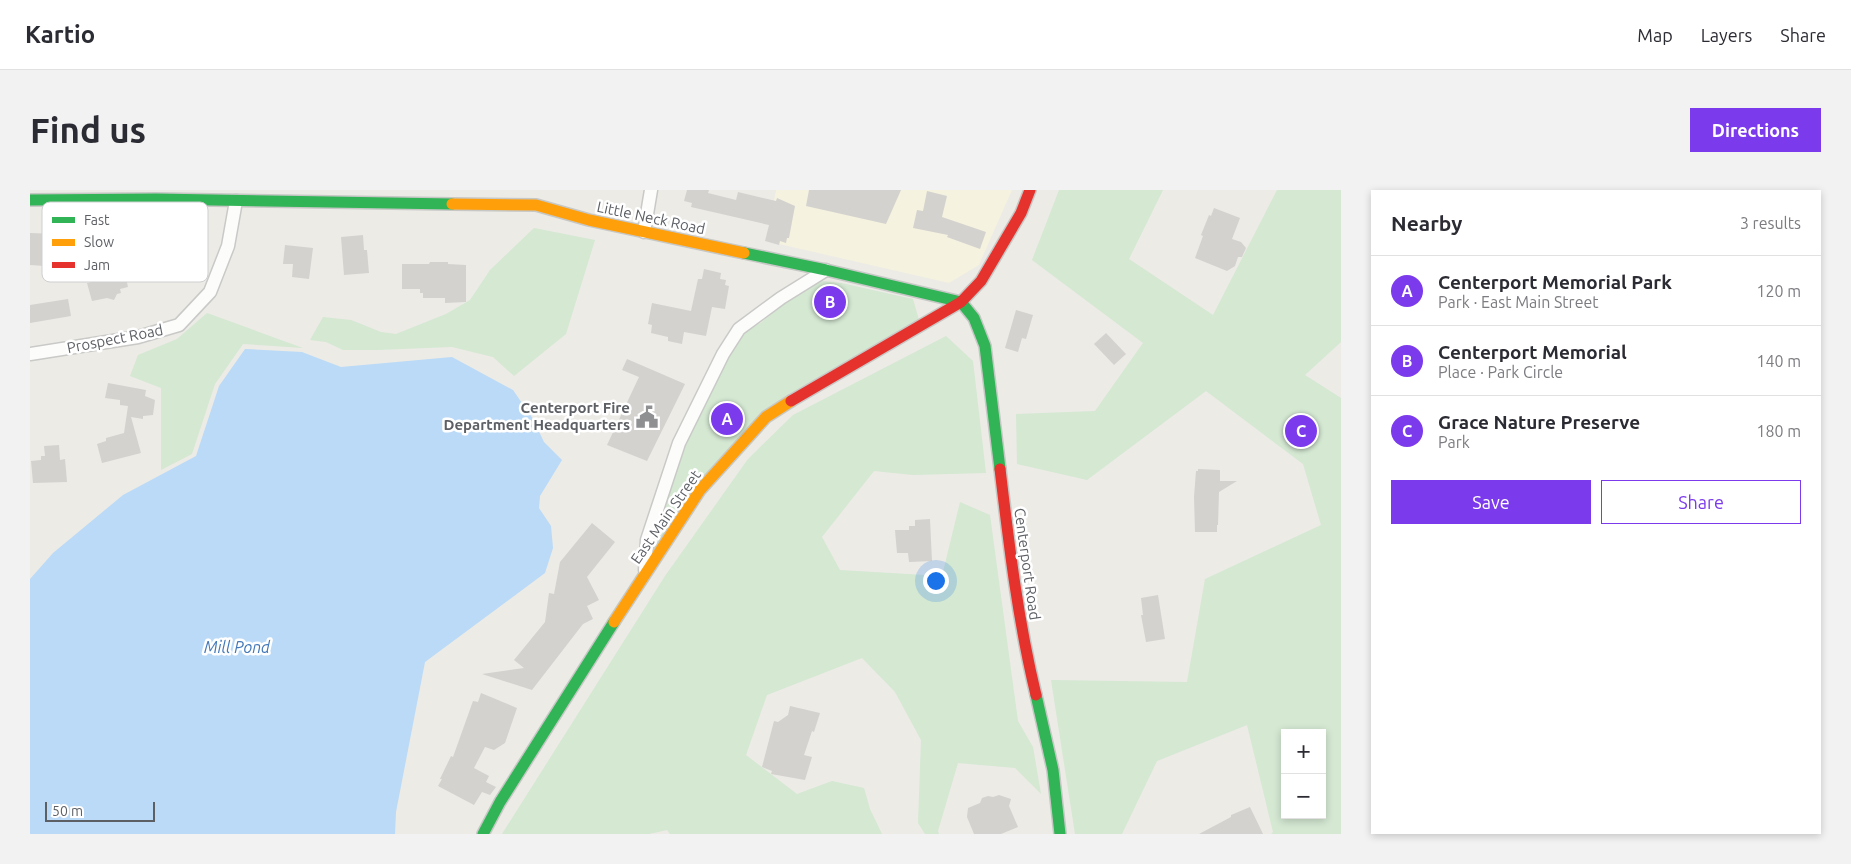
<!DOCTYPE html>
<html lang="en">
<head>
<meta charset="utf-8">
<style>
  :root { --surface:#fff; --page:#f2f2f3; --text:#2b2b33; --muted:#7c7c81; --line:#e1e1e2; --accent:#7c3aed }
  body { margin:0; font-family:Ubuntu,sans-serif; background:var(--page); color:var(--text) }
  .controls { position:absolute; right:15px; bottom:15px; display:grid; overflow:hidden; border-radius:0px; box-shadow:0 2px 8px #0003 }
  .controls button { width:45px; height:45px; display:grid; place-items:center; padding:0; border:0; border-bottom:1px solid var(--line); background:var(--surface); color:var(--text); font:25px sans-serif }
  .scale { position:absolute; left:15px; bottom:12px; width:110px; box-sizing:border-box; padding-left:5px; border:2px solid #5c5f64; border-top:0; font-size:14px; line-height:18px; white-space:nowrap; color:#5c5f64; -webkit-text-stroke:4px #fff; paint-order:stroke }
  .you { position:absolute; left:905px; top:390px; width:18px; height:18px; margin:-12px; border:4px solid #fff; border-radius:50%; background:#1a73e8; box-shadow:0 0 0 8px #1a73e833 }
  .badge { display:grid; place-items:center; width:32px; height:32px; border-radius:50%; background:var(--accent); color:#fff; font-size:16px; font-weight:700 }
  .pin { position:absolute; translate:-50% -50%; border:2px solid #fff; box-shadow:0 1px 5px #0006 }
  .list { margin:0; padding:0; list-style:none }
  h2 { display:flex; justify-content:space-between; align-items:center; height:65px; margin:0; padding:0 20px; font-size:21px }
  h2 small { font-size:16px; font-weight:400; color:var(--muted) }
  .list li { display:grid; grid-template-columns:32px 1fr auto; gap:15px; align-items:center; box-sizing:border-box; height:70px; padding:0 20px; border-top:1px solid var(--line) }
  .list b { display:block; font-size:19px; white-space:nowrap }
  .list p { margin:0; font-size:16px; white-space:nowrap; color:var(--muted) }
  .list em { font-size:16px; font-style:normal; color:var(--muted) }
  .actions { display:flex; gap:10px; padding:15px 20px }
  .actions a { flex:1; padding:11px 0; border:1px solid var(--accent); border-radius:0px; text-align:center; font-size:18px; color:var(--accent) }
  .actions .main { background:var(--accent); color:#fff }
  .map { position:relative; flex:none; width:1311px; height:644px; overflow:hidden; border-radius:0px }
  header { display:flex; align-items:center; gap:30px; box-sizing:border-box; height:70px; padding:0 25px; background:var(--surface); border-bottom:1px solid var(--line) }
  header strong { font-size:24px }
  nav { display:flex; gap:28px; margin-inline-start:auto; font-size:18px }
  .intro { display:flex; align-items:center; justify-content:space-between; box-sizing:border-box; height:120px; padding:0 30px }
  h1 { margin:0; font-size:35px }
  .button { padding:12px 22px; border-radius:0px; background:var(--accent); color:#fff; font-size:18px; font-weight:700 }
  main { display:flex; gap:30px; padding:0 30px }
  aside { flex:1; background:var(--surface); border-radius:0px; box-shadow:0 2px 8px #0003 }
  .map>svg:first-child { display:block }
  .commercial { fill:#f5f2df }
  .green { fill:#d4e8d2; fill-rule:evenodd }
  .water { fill:#badaf7 }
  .building { fill:#d3d2cf }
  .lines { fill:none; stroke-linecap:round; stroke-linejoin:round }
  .street-casing { stroke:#c9c9c8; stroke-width:15 }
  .fast-casing { stroke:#c7c8c6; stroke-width:14 }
  .slow-casing { stroke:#c7c8c6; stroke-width:14 }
  .jam-casing { stroke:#c7c8c6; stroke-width:14 }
  .street { stroke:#fcfcfb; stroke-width:12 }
  .fast { stroke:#30b455; stroke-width:11 }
  .slow { stroke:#ff9f0a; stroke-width:11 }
  .jam { stroke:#e5322d; stroke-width:11 }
  .labels { text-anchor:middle; stroke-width:5; stroke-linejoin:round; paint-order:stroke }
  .street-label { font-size:15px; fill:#5c5f64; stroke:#fff }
  .poi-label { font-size:15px; font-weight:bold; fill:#5c5f64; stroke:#fff; text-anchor:end }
  .water-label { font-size:16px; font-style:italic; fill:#4378b9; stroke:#fff }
  .key { fill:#fff; stroke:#cecfd0; stroke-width:1 }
  .key-label { font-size:14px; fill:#5c5f64 }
</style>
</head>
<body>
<header>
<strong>Kartio</strong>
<nav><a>Map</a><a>Layers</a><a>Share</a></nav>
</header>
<div class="intro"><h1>Find us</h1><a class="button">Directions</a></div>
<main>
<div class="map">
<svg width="1311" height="644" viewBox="0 0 1311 644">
  <rect width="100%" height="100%" fill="#ecebe6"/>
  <polygon class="commercial" points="746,0 982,0 949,75 919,93 736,51"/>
  <g class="green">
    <path d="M 1029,0 L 1133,0 L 1099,69 L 1183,125 L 1247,0 L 1311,0 L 1311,152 L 1275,185 L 1311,208 L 1311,644 L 1241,644 L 1243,642 L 1217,535 L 1127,571 L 1092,644 L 1045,644 L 1021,490 L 1157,492 L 1175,389 L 1291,335 L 1273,274 L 1176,201 L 1057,290 L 987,274 L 986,224 L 1065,221 L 1113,153 L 1002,70 ZM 1255,543 L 1292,543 L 1292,625 L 1255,625 Z"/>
    <polygon points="504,38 565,50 536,144 484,186 463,167 422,157 347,160 313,160 296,152 280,150 293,127 321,130 351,142 366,144 416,124 440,110 460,80"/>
    <polygon points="791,91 811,93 883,109 889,130 736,221 620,369 621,353 652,258 711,144 732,132 746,120 772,101"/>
    <polygon points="177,123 273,158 213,154 185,194 162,264 131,280 131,198 100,186 108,165 147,149"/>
    <polygon points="916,146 943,171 956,283 883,285 844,281 792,347 810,380 912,386 930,312 960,325 988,531 1003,557 1011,604 985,578 928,573 908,641 909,644 895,644 888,633 891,550 865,502 832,468 737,505 716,565 767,604 802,591 834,598 840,619 852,644 640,644 637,640 619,644 472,644 635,386 718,269 763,225"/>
  </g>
  <polygon class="water" points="215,159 272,162 311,177 422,167 483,200 503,229 514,252 532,270 510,306 509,318 521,336 523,358 515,383 395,472 366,622 365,644 0,644 0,389 23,363 93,305 166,266 189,196"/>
  <g class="building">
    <polygon points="657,0 679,0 678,3 706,10 708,2 746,11 747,8 765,16 759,48 757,48 756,53 750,51 749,55 735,51 739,35 661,17 662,13 654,11"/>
    <polygon points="779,0 871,0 856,34 776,16"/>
    <polygon points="897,1 917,6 912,27 956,42 950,59 917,47 918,45 883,38 887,20 893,21"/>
    <polygon points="1184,18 1210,28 1202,49 1211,52 1216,58 1212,67 1208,67 1205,76 1197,81 1165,68 1173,46 1171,45 1179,25 1181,26"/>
    <polygon points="0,43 27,44 31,65 16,64 15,76 0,75"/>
    <polygon points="333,45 334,60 337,60 339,83 314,85 311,47"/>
    <polygon points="255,55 283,58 279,89 262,87 263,74 253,74"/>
    <polygon points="400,72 418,72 418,74 436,75 436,112 415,113 415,108 393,108 393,103 390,103 390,99 372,99 372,74 399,74"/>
    <polygon points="674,79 691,83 690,89 696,90 695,95 699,96 695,119 682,117 676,146 654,142 652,154 638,151 638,147 621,143 622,135 618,134 622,113 661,121 668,89 672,89"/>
    <polygon points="95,84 98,97 90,99 91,103 87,104 84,110 77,108 62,111 57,93"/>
    <polygon points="38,109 41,126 0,133 0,115"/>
    <polygon points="986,120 1003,125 996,149 992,148 988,162 975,158"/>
    <polygon points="1076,143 1096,164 1084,175 1064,154"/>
    <polygon points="597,169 655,194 617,271 577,255 609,187 592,180"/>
    <polygon points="78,193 116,200 115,206 125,210 123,225 113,226 113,229 101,227 111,263 72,273 67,254 76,251 76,248 94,243 98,216 90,215 90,210 75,208"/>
    <polygon points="29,255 30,270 35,269 37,292 3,293 1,271 11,270 11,266 15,266 14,256"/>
    <polygon points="1168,279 1190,280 1190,291 1207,291 1189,302 1188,335 1187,335 1187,342 1165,342 1164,307 1166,281 1168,281"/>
    <polygon points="900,329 902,371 879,372 878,363 867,363 865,340 879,340 879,336 885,336 885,330"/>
    <polygon points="562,333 585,352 557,387 569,410 557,416 563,429 553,434 502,500 452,484 494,478 484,470 515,432 519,403 524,404 530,372"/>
    <polygon points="1128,405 1135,449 1116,452 1111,425 1113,425 1111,408"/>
    <polygon points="451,503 487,518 475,553 464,560 455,557 444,578 459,586 456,592 466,597 460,605 452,602 444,615 408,596 412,589 410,589 421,566 423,567 443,511 448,512"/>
    <polygon points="760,516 790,523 784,542 782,541 774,565 782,567 775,590 741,584 742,581 732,577 744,531 748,532 758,525"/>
    <polygon points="969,605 981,609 979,616 988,637 971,644 944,644 937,627 938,618 950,613 952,608 958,606 963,607"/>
    <polygon points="1220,617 1233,644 1169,644 1201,627 1201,625"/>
  </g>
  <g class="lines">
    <defs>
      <g id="street">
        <polyline points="614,42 621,0"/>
        <polyline points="0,164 108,147 149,135 180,102 198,56 206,11"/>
        <polyline points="615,380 617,350 649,253 693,164 709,139 751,108 796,80"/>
      </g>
      <g id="fast">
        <polyline points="0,10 126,9 422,14"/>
        <polyline points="714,63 796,80 931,112 944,128 955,156 970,279"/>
        <polyline points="1006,505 1023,580 1030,644"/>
        <polyline points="453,644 470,612 584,432"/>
      </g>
      <g id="slow">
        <polyline points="422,14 506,15 559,30 714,63"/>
        <polyline points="584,432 670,300 736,227 761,211"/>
      </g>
      <g id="jam">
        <polyline points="761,211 931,112 951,91 991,23 1000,0"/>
        <path d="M 970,279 C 979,355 988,431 1006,505"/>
      </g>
    </defs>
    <use href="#street" class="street-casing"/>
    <use href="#fast" class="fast-casing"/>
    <use href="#slow" class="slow-casing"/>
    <use href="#jam" class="jam-casing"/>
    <use href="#street" class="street"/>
    <use href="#fast" class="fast"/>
    <use href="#slow" class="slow"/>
    <use href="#jam" class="jam"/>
  </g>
  <defs>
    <symbol id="civic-bare" viewBox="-9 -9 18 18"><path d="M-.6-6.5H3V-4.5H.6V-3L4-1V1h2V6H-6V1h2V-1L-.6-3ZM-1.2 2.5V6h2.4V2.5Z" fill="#8e9092" stroke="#fff" stroke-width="2.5" paint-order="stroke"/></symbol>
  </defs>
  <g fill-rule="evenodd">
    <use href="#civic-bare" x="601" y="211" width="32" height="32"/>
  </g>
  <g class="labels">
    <g class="street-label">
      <text transform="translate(621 28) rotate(12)" y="5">Little Neck Road</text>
      <text transform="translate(85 149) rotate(-11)" y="5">Prospect Road</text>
      <text transform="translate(636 327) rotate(-55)" y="5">East Main Street</text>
      <text transform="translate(997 374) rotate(82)" y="5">Centerport Road</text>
    </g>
    <g class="poi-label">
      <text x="600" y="223">Centerport Fire<tspan x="600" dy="17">Department Headquarters</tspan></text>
    </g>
    <g class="water-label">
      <text x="207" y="463">Mill Pond</text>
    </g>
  </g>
  <rect x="12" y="12" width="166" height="80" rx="8" class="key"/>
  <rect x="22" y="27" width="23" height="6" fill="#30b455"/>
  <rect x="22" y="49" width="23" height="7" fill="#ff9f0a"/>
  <rect x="22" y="72" width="23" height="6" fill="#e5322d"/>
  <g class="key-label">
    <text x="54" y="35">Fast</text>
    <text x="54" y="57">Slow</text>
    <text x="54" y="80">Jam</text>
  </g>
</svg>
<div class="controls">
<button>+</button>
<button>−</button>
</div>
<div class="scale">50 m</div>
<div class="you"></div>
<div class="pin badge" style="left:697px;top:229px">A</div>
<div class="pin badge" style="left:800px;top:112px">B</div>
<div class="pin badge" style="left:1271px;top:241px">C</div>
</div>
<aside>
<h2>Nearby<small>3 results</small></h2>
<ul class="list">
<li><span class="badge">A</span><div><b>Centerport Memorial Park</b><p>Park · East Main Street</p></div><em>120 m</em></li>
<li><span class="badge">B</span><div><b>Centerport Memorial</b><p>Place · Park Circle</p></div><em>140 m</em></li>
<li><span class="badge">C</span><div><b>Grace Nature Preserve</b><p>Park</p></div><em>180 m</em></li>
</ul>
<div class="actions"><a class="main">Save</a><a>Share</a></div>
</aside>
</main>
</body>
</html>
